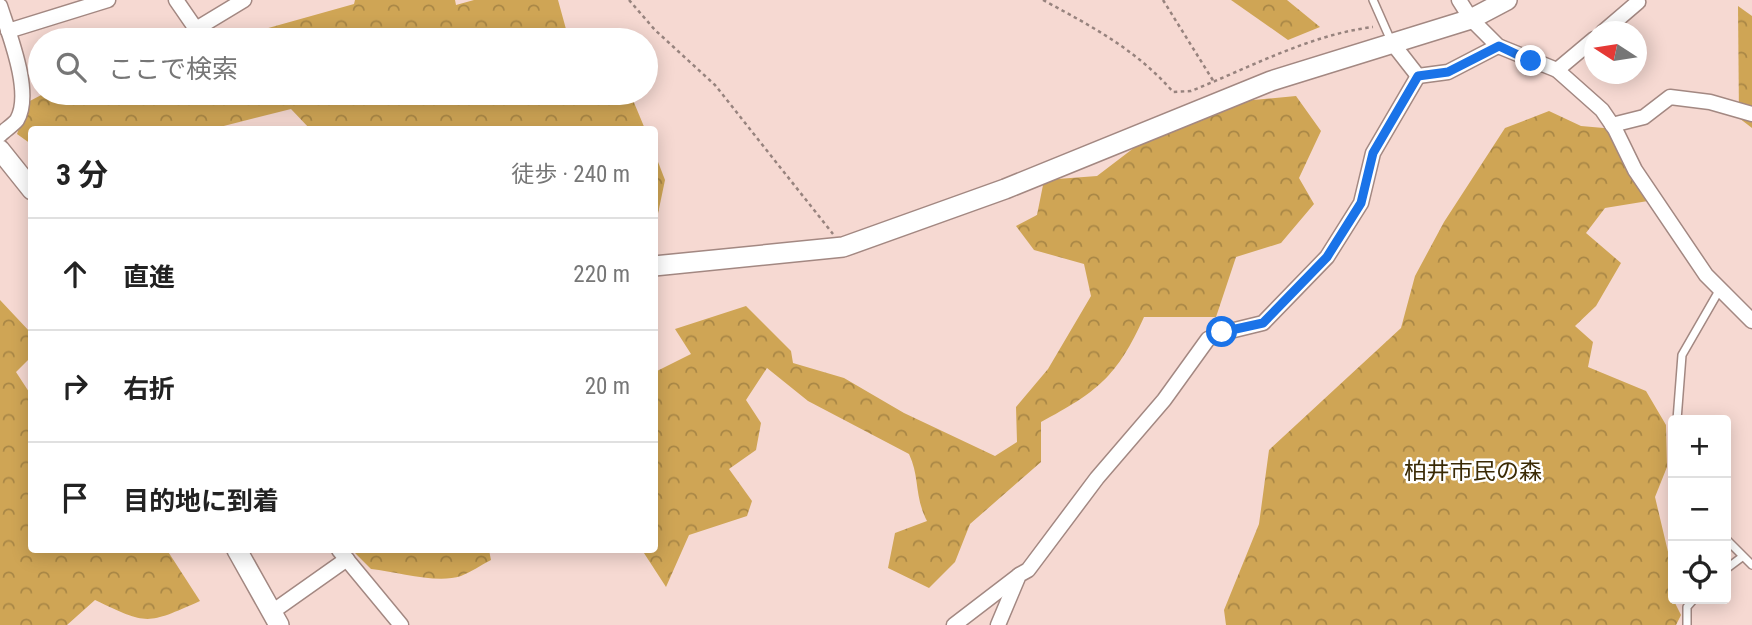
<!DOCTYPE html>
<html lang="ja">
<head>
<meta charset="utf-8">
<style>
  :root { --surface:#fff; --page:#f6f6f6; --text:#222; --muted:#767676; --line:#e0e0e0 }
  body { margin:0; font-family:"Roboto Condensed","Noto Sans JP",sans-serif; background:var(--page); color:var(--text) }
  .controls { position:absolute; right:21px; bottom:21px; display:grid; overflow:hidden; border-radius:7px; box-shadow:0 4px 18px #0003 }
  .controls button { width:63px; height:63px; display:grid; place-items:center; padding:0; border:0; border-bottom:2px solid var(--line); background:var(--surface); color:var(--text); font:35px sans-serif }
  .compass { position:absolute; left:1584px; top:21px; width:63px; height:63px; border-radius:50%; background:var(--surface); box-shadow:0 4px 18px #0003; rotate:282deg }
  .stop { position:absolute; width:21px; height:21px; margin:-16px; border:5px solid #1a73e8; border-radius:50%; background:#fff }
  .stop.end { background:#1a73e8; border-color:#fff; box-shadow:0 2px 7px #0008 }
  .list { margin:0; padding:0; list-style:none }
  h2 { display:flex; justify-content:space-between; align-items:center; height:91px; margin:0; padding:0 28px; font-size:30px }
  h2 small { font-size:23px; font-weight:400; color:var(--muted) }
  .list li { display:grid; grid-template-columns:46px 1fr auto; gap:21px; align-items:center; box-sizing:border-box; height:112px; padding:0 28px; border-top:2px solid var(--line) }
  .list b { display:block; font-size:26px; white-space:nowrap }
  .list em { font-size:23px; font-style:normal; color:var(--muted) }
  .icon { flex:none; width:38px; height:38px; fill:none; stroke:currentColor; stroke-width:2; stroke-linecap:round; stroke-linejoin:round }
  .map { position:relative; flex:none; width:1752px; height:625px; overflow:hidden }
  .search { position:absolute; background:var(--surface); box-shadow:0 4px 18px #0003; left:28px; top:28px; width:630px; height:77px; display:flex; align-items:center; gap:18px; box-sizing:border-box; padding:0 24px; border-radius:38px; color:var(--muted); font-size:26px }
  .panel { position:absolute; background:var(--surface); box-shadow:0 4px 18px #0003; left:28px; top:126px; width:630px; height:427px; border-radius:7px }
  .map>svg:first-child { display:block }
  .forest { fill:url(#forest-crowns) }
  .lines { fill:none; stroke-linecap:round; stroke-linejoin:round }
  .lane-casing { stroke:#a38882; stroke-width:10 }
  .street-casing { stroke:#a38882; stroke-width:17 }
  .secondary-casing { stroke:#a38882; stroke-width:22 }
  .path { stroke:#97837e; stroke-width:2.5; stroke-dasharray:3.5 3.5; stroke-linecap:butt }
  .lane { stroke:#fff; stroke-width:7 }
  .street { stroke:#fff; stroke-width:14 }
  .secondary { stroke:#fff; stroke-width:19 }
  .route { stroke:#1a73e8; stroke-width:9 }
  .labels { text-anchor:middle; stroke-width:5; stroke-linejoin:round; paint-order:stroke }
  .park-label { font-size:23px; fill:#3a2a05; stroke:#fff }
</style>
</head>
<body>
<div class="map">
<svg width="1752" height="625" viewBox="0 0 1752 625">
  <defs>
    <pattern id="forest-crowns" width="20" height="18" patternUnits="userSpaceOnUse" patternTransform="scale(1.75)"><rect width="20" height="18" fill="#cfa555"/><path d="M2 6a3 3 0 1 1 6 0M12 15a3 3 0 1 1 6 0" fill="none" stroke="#a98746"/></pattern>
  </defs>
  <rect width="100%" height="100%" fill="#f6d9d2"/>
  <g class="forest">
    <polygon points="355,0 455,0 456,5 474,0 558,0 569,40 225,40 354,4"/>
    <polygon points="1231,0 1287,0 1320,27 1288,40"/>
    <polygon points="1738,6 1752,16 1752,128 1739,118"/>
    <polygon points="45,93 630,93 645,129 310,129 291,109 212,129 32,130 31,144 17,134 28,102"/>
    <path d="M 1296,96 L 1321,131 L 1299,178 L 1314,204 L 1281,243 L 1236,257 L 1216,317 L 1144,317 C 1117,377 1097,392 1041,422 L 1041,462 L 970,524 L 955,562 L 929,588 L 888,568 L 895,533 L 927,521 C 914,496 920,477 909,454 L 808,401 L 767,368 L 746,400 L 761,423 L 756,450 L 729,469 L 752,501 L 747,516 L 689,535 L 666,587 L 642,550 L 654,550 L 655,372 L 691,354 L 675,329 L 746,306 L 791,351 L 793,363 L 844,378 L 904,413 L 995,456 L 1017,442 L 1016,407 L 1048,369 L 1091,296 L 1084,264 L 1034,250 L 1016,226 L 1037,215 L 1044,180 L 1097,176 L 1189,106 Z"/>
    <polygon points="1549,111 1581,126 1615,129 1626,169 1648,201 1605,208 1586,233 1621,263 1596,306 1575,326 1593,342 1588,367 1646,391 1666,425 1667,467 1655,497 1669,556 1673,599 1681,615 1676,625 1226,625 1224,610 1259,524 1269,450 1401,328 1415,276 1444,222 1505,128"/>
    <polygon points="655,154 665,180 655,228"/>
    <path d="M 0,300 L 31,333 L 31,357 L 16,372 L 31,395 L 32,550 L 167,550 L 200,601 C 146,625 148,625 95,600 L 67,625 L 0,625 Z"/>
    <path d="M 352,550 L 489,550 L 491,560 C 481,565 471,572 461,576 C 437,584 398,572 371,569 Z"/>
  </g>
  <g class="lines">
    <defs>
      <g id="lane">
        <polyline points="1373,0 1392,43"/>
        <polyline points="1677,420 1682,355 1720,289"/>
        <polyline points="1726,539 1752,565"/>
        <polyline points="1726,569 1742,557"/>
        <polyline points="1687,625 1687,607 1694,599"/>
      </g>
      <g id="street">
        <polyline points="176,0 196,29 244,0"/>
        <polyline points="1459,0 1471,19 1498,46 1557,70 1602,110 1615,129 1635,170 1706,275 1752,321"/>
        <path d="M 0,6 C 9,34 33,93 17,120 C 13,125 5,130 0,135"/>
        <polyline points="8,31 108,0"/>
        <polyline points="1603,32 1638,2 1637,0"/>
        <polyline points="1393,44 1418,76 1448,72 1498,46"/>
        <polyline points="1557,70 1594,39"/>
        <polyline points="1612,125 1644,117 1670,97 1710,102 1752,114"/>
        <polyline points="339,550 401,625"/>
        <polyline points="272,612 347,559"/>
        <polyline points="954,625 1018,576"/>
        <polyline points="998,625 1019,575 1028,570 1097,478 1164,400 1208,339 1222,333 1263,323 1327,257 1361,203 1373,153 1418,76"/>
      </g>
      <g id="secondary">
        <polyline points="0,150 32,190"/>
        <polyline points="654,266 843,247 1005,189 1271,81 1471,19 1507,0"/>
        <polyline points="237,550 279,625"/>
      </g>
    </defs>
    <use href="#lane" class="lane-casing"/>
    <use href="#street" class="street-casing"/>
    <use href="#secondary" class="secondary-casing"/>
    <g class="path">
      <polyline points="629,0 655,30 715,85 833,234"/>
      <path d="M 1043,0 C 1091,26 1137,50 1173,92 L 1191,91 C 1251,67 1309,35 1373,27"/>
      <polyline points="1163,0 1214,82"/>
    </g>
    <use href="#lane" class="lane"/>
    <use href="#street" class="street"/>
    <use href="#secondary" class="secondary"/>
  </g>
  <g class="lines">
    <polyline class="route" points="1222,332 1263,323 1327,257 1361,203 1373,153 1418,76 1448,72 1499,46 1531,61"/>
  </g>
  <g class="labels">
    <g class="park-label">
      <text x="1473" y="479">柏井市民の森</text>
    </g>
  </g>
</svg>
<div class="controls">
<button>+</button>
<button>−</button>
<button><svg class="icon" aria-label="locate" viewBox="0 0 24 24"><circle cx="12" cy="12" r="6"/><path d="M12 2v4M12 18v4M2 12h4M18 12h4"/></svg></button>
</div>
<svg class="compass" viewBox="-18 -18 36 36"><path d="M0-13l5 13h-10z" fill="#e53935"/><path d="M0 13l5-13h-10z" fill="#767676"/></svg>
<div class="stop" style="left:1222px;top:332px"></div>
<div class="stop end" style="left:1531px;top:61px"></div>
<div class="search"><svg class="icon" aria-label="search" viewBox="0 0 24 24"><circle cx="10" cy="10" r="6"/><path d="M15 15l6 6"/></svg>ここで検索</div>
<section class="panel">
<h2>3 分<small>徒歩 · 240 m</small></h2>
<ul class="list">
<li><svg class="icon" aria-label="ahead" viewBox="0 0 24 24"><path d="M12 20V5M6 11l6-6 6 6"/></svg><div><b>直進</b></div><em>220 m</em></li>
<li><svg class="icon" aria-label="right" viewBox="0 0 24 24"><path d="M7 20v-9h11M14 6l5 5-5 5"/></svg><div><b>右折</b></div><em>20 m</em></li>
<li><svg class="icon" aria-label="arrive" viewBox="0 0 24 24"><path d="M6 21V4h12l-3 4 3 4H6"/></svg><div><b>目的地に到着</b></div></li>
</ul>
</section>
</div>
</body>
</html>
